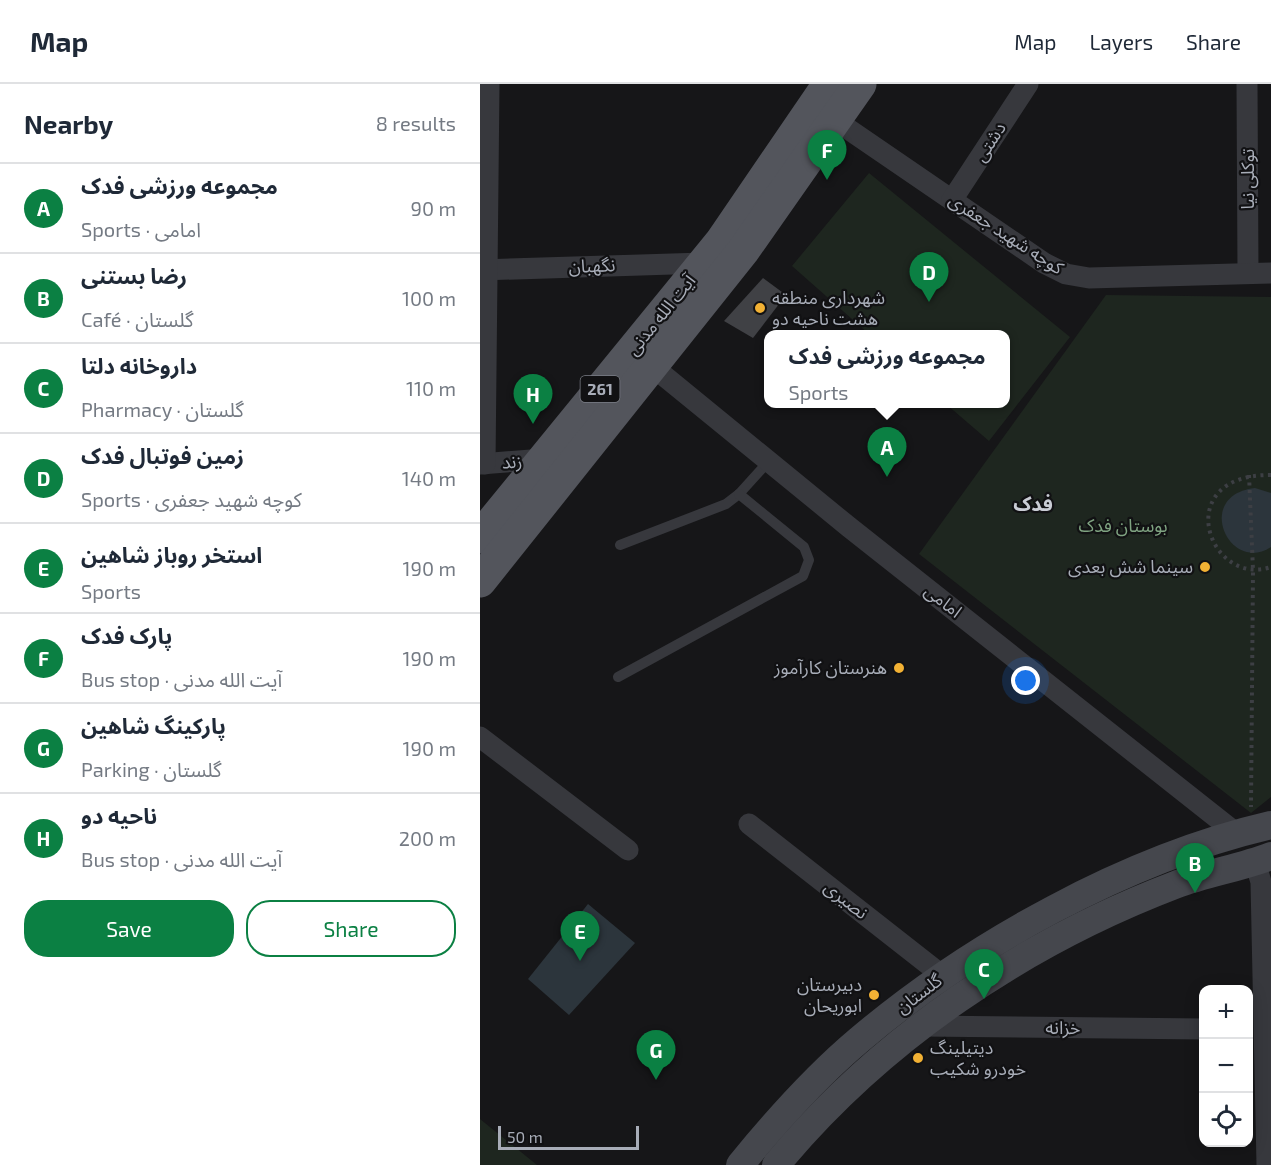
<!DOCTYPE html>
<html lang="en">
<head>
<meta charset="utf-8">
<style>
  :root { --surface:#fff; --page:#f2f2f3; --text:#1f2937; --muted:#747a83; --line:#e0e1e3; --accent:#0b8043 }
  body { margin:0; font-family:"Exo 2","Noto Sans Arabic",sans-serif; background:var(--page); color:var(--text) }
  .controls { position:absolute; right:18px; bottom:18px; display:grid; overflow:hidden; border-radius:12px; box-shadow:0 3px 15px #0003 }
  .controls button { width:54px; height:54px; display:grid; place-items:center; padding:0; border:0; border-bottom:2px solid var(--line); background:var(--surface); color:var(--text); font:30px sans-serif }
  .scale { position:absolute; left:18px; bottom:15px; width:141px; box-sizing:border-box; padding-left:6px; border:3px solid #a8adb8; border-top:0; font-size:16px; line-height:21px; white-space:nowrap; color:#a8adb8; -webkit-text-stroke:4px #111113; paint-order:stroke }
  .you { position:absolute; left:546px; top:597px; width:21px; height:21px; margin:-15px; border:4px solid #fff; border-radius:50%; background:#1a73e8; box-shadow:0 0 0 9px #1a73e833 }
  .badge { display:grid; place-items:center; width:39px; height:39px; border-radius:50%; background:var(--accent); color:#fff; font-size:20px; font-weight:700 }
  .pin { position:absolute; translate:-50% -50px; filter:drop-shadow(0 2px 3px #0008) }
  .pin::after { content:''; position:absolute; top:32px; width:21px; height:18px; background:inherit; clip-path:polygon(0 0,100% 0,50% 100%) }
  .popup { position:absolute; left:284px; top:246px; width:246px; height:78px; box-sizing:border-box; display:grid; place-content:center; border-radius:12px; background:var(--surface); filter:drop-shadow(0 2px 4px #0005); font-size:20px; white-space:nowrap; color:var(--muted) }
  .popup b { font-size:22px; color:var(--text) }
  .popup::after { content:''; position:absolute; left:50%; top:100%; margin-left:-12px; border:12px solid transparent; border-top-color:var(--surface) }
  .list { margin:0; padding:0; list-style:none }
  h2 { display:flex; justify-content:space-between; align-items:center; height:78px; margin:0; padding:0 24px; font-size:26px }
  h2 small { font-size:20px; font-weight:400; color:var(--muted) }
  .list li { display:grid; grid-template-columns:39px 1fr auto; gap:18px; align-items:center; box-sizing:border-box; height:90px; padding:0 24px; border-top:2px solid var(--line) }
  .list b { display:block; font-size:22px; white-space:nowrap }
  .list p { margin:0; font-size:20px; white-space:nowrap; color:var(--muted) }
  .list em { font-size:20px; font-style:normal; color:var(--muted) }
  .actions { display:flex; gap:12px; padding:18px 24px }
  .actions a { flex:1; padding:14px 0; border:2px solid var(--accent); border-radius:24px; text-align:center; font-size:21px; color:var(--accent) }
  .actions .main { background:var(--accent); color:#fff }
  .icon { flex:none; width:33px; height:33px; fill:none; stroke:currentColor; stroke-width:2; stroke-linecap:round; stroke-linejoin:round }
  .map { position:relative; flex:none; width:791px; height:1081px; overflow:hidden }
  header { display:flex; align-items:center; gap:36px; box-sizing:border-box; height:84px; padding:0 30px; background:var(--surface); border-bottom:2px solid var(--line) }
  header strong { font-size:28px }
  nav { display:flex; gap:33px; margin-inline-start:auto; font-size:21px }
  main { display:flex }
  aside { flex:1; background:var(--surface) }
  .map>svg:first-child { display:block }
  .green { fill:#1e261f }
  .water { fill:#2c353c }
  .building { fill:#404145 }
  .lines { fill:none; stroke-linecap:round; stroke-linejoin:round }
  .path { stroke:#3d3f44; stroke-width:4; stroke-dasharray:3 4.5; stroke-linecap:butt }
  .service { stroke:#37383d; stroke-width:10 }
  .minor { stroke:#37383d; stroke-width:21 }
  .secondary { stroke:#45474d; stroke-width:28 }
  .primary { stroke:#53555c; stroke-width:33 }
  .poi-dot { fill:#f2b134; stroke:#111113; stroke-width:2 }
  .labels { text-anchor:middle; stroke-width:4.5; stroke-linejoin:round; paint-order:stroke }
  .shield { fill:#111113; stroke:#7b7e86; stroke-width:1.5 }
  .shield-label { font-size:16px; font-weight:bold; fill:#a8adb8 }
  .street-label { font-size:18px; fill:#a8adb8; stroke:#111113 }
  .poi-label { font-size:18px; fill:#a8adb8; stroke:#111113; text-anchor:end }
  .park-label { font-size:18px; fill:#7fa381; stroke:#111113 }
  .neighbourhood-label { font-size:20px; font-weight:bold; fill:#c9ccd4; stroke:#111113 }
</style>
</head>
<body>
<header>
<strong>Map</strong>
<nav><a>Map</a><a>Layers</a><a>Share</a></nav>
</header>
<main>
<aside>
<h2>Nearby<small>8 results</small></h2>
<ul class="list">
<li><span class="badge">A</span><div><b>مجموعه ورزشی فدک</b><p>Sports · امامی</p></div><em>90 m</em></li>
<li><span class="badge">B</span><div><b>رضا بستنی</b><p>Café · گلستان</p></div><em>100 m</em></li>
<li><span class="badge">C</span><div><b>داروخانه دلتا</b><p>Pharmacy · گلستان</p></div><em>110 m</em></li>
<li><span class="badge">D</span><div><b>زمین فوتبال فدک</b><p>Sports · کوچه شهید جعفری</p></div><em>140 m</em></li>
<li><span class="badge">E</span><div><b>استخر روباز شاهین</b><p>Sports</p></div><em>190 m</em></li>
<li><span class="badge">F</span><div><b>پارک فدک</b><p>Bus stop · آیت الله مدنی</p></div><em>190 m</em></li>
<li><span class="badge">G</span><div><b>پارکینگ شاهین</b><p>Parking · گلستان</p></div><em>190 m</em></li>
<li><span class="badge">H</span><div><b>ناحیه دو</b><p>Bus stop · آیت الله مدنی</p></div><em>200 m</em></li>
</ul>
<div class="actions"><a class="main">Save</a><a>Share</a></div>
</aside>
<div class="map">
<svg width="791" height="1081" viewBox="0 0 791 1081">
  <rect width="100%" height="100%" fill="#161618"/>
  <g class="green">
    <polygon points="389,89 590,253 509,357 466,320 526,320 526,250 389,250 312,182"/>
    <polygon points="626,211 791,213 791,713 771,729 439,470"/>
    <polygon points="0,1035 57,1081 0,1081"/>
  </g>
  <g class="water">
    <path d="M 775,404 L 791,409 L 791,463 C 749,491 713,411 775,404 Z"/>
    <polygon points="108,820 155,859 89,931 48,895"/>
  </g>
  <polygon class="building" points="283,194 306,211 273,254 244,237"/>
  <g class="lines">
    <g class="path">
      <polyline points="769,391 773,486 771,723"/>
      <path d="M 791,391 C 689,390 728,504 791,483"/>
    </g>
    <g class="service">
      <polyline points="140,461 246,420 259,410 288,378"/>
      <polyline points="138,593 323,492 329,476 324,463 259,410"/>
    </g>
    <g class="minor">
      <polyline points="767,0 768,189"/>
      <polyline points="355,36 564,179 586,190 609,194 791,189"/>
      <polyline points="472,116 548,0"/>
      <polyline points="0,186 224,179"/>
      <polyline points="172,282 369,443 756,749"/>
      <polyline points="0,380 64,375"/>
      <polyline points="5,380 9,0"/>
      <polyline points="0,653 148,766"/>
      <polyline points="269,740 463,892"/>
      <polyline points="775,778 781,798 787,1081"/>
      <polyline points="443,942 724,945"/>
    </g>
    <g class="secondary">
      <path d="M 260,1081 C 296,1037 335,993 379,956 C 491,861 648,774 791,741"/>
      <path d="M 296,1081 C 400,955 543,859 695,801 C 726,789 760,784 791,772"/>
    </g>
    <g class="primary">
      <polyline points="0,453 241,158 349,0"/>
      <polyline points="0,497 263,167 380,0"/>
    </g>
  </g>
  <g class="poi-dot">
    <circle cx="280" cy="224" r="6"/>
    <circle cx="725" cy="483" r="6"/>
    <circle cx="419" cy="584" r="6"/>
    <circle cx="394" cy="911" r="6"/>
    <circle cx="438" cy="974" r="6"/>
  </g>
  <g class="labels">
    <rect class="shield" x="100.5" y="292" width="39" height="26" rx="4.5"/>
    <g class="shield-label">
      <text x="120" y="311">261</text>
    </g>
    <g class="street-label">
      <text transform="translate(510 58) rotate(-57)" y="6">دشتی</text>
      <text transform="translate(768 95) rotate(-90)" y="6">توکلی نیا</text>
      <text transform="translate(526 150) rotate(33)" y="6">کوچه شهید جعفری</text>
      <text transform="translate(112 182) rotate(-2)" y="6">نگهبان</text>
      <text transform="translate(181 231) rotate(-51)" y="6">آیت الله مدنی</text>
      <text transform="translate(32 378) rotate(-4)" y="6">زند</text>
      <text transform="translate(463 517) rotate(38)" y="6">امامی</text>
      <text transform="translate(366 816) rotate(38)" y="6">نصیری</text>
      <text transform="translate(439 910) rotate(-37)" y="6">گلستان</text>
      <text transform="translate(583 944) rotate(1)" y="6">خزانه</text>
    </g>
    <g class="poi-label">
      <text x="292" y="220" text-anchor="start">شهرداری منطقه<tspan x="292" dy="21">هشت ناحیه دو</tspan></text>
      <text x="713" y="489">سینما شش بعدی</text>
      <text x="407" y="590">هنرستان کارآموز</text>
      <text x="382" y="907">دبیرستان<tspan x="382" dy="21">ابوریحان</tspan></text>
      <text x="450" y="970" text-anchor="start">دیتیلینگ<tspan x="450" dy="21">خودرو شکیب</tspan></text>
    </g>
    <g class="park-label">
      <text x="643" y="448">بوستان فدک</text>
    </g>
    <g class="neighbourhood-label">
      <text x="553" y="427">فدک</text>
    </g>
  </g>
</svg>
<div class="controls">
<button>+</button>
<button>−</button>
<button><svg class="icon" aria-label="locate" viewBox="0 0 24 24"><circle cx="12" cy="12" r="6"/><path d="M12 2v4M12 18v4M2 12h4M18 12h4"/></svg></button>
</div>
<div class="scale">50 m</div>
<div class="you"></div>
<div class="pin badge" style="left:407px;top:393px">A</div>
<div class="popup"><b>مجموعه ورزشی فدک</b>Sports</div>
<div class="pin badge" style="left:715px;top:809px">B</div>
<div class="pin badge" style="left:504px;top:915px">C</div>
<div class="pin badge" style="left:449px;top:218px">D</div>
<div class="pin badge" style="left:100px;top:877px">E</div>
<div class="pin badge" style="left:347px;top:96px">F</div>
<div class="pin badge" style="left:176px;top:996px">G</div>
<div class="pin badge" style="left:53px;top:340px">H</div>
</div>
</main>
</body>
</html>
